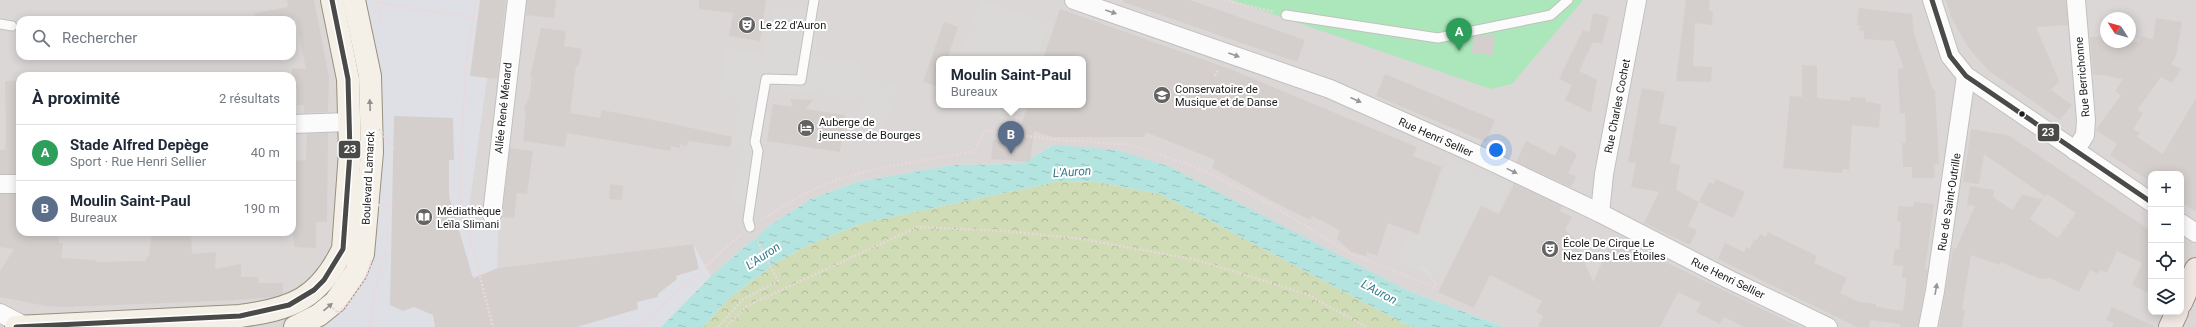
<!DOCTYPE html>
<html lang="fr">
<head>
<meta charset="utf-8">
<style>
  :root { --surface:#fff; --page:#f2f2f3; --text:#1f2937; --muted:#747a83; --line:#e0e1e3; --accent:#656362 }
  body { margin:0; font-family:Roboto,sans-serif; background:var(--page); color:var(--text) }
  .controls { position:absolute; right:12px; bottom:12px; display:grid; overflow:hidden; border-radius:8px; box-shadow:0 2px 10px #0003 }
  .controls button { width:36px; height:36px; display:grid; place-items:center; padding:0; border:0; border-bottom:1px solid var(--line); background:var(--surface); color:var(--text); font:20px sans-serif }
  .compass { position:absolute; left:2100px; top:12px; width:36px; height:36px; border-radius:50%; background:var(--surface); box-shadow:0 2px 10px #0003; rotate:306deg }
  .you { position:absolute; left:1496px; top:150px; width:14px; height:14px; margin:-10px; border:3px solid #fff; border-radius:50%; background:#1a73e8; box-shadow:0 0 0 6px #1a73e833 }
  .badge { display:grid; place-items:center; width:26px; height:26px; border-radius:50%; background:var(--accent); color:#fff; font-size:13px; font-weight:700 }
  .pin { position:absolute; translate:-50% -33px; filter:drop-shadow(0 1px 2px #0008) }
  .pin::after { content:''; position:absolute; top:21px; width:14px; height:12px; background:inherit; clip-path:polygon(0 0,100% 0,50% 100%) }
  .popup { position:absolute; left:936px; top:56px; width:150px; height:52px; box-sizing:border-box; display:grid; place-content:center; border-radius:8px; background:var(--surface); filter:drop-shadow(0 1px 3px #0005); font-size:13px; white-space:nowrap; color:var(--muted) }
  .popup b { font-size:15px; color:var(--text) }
  .popup::after { content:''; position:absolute; left:50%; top:100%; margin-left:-8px; border:8px solid transparent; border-top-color:var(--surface) }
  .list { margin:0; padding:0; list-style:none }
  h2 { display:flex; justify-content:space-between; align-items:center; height:52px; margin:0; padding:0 16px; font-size:17px }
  h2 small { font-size:13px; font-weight:400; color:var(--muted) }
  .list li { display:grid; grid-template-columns:26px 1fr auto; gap:12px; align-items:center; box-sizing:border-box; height:56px; padding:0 16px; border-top:1px solid var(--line) }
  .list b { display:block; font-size:15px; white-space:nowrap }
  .list p { margin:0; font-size:13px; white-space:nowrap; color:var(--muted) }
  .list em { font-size:13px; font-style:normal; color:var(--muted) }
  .icon { flex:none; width:22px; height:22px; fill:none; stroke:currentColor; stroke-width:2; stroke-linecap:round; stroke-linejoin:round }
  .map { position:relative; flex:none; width:2196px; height:327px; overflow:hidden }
  .search { position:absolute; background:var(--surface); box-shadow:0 2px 10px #0003; left:16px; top:16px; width:280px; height:44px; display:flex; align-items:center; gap:10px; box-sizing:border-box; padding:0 14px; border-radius:12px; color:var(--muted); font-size:15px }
  .panel { position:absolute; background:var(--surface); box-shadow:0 2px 10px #0003; left:16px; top:72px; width:280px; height:164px; border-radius:12px }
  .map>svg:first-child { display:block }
  .residential { fill:#dbd7d6; fill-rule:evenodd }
  .forest { fill:url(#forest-crowns) }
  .pitch { fill:#abe7bb }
  .parking { fill:#dbd9d8 }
  .plaza { fill:#dfe0e5 }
  .water { fill:url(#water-ripples) }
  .building { fill:#d4cfcd }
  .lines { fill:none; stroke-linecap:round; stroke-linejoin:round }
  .service-casing { stroke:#c2c0bf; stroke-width:11 }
  .minor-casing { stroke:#c2c0bf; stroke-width:20 }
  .secondary-casing { stroke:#96907c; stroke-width:24 }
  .primary-casing { stroke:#a28d81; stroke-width:24 }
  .path { stroke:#ebd7db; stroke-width:2.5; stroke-dasharray:2 2; stroke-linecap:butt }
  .service { stroke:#fcfbfb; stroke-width:9 }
  .minor { stroke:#fcfbfb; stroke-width:18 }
  .secondary { stroke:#f4f0e8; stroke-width:22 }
  .primary { stroke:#f0e7e3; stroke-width:22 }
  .path-bridge { stroke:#ebd7db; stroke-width:2.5; stroke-dasharray:2 2; stroke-linecap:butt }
  .bus-1-casing { stroke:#fff; stroke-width:8 }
  .bus-1 { stroke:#4a4a49; stroke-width:5 }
  .oneway { fill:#979797 }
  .oneway2 { fill:#93918c }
  .bus-dot { fill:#1c1c1c; stroke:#fff; stroke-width:1.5 }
  .labels { text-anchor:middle; stroke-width:4; stroke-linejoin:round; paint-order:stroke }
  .poi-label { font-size:11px; fill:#1c1c1c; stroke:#fff; text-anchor:start }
  .street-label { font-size:11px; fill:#1c1c1c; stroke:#fff }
  .water-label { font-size:12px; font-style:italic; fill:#34798c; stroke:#fff }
  .line-badge { stroke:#fff; stroke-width:1.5 }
  .badge-label { font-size:11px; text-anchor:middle; font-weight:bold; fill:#fff }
</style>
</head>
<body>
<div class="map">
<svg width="2196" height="327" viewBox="0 0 2196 327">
  <defs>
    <pattern id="forest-crowns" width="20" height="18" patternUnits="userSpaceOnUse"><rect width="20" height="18" fill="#cfdcb6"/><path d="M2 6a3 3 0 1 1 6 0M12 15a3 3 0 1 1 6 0" fill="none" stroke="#b1bc9c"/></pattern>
    <pattern id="water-ripples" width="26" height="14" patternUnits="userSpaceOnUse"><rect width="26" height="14" fill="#b4e4df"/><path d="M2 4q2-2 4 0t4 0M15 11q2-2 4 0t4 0" fill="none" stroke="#9ac3bf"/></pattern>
  </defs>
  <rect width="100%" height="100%" fill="#ece7e4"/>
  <path class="residential" d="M 0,0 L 2196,0 L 2196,327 L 1504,327 L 1404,289 L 1053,145 L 1022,164 L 954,165 L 856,182 L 811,199 L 769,226 L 711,276 L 388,307 L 322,327 L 0,327 ZM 2106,18 L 2130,18 L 2130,42 L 2106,42 ZM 20,20 L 292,20 L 292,56 L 20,56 ZM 939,59 L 1083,59 L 1083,105 L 939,105 ZM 20,76 L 292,76 L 292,232 L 20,232 ZM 2151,174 L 2181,174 L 2181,312 L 2151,312 Z"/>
  <polygon class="forest" points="1060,181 1097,182 1160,194 1403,323 1414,327 703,327 729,298 776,263 808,245 863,223"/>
  <polygon class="pitch" points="1231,0 1583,0 1512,84 1491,89"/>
  <g class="parking">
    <polygon points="980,0 1049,24 1036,59 959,59"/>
    <polygon points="774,6 821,10 814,56 861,63 857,80 900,83 881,138 859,133 859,100 770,88 751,208 731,204 740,149 732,147 739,103 719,101 726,48 764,55"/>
    <polygon points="964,105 1019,105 1013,122"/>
    <polygon points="1449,158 1510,185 1497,210 1482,203 1442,279 1398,261 1408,235 1420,237"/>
  </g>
  <polygon class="plaza" points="359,0 481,0 470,75 487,78 469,208 480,214 499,217 497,268 693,244 711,276 661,327 316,327 370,254"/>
  <polygon class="water" points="1053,145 1117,150 1170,167 1404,289 1504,327 1414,327 1403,323 1160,194 1097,182 1060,181 863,223 808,245 776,263 729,298 703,327 661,327 711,276 769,226 811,199 856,182 954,165 1022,164"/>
  <g class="building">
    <polygon points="287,0 314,0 329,77 328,112 304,113 304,105 297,105 297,88 292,88 292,68 306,69 296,20 255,20 254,13 288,7"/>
    <polygon points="480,0 506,0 497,79 470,76"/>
    <polygon points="527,0 556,0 554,18 526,15"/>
    <polygon points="699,0 766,0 760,41 729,36 733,13 699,9"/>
    <polygon points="1124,0 1190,0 1305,40 1297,62 1123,2"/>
    <polygon points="1686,0 1710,0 1709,11 1713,11 1712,25 1695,23 1693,66 1712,67 1711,82 1676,81"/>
    <polygon points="1946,0 2066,0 2068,25 2036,27 2059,81 2051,90 2072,105 2060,120 1989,71 1968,47 1951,17"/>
    <polygon points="1859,8 1912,14 1914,34 1933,90 1935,90 1939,164 1934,165 1935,178 1912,178 1912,167 1903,167 1902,143 1906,143 1905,113 1900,114 1898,69 1904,68 1894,41 1864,39 1864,31 1859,31 1860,26 1857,25"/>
    <polygon points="1060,9 1230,69 1417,147 1413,156 1442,167 1418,234 1388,223 1377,256 1367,252 1366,256 1352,252 1337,239 1340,230 1312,216 1310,220 1276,203 1212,168 1215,160 1146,132 1144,137 1052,137 1034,131 1030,162 991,159 993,140 1015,142 1028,105 1083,105 1083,59 1043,59"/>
    <polygon points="1593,13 1609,17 1602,44 1593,42 1579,71 1597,80 1591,113 1565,100 1572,85 1559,79 1583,30 1589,32"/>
    <polygon points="2156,18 2182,22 2176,56 2171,64 2181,69 2172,83 2161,77 2137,110 2143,113 2133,129 2140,133 2137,137 2163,154 2196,98 2196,212 2181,202 2181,174 2151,174 2151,182 2110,155 2117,144 2096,130 2121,95 2115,91 2123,79 2102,75 2093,75 2090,37 2106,36 2106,42 2140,42 2141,36 2153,39"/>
    <polygon points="944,22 958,27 947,59 939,59 939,87 923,82"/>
    <polygon points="541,28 566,31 564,46 582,49 578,67 576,66 570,113 600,118 602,110 669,123 732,137 730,147 688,141 687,146 680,144 680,148 671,146 671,151 567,133 565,147 523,141 526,113 524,107 529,98 532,77 530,77"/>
    <polygon points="1484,35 1495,36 1493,55 1472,53 1473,37"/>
    <polygon points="1802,65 1817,66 1817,98 1850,101 1850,97 1866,98 1866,102 1881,104 1879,128 1852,125 1849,170 1843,169 1842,173 1783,168 1790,96 1802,97"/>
    <polygon points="1385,74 1495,120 1486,142 1376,96"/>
    <polygon points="20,80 18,160 20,160 20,174 0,174 0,150 5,150 6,133 5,81"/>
    <polygon points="1642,88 1665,92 1659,123 1677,127 1670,163 1680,165 1676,190 1699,202 1688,226 1697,230 1690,245 1644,223 1659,192 1631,187 1636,163 1628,162"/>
    <polygon points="790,99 813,100 806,109 845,115 840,152 767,141 773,104 793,107"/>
    <polygon points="394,116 453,118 454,160 449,160 449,196 473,278 498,268 693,244 699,269 676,276 677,279 658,294 658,297 637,302 638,309 577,327 435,327 433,315 414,307 403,311 390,305"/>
    <polygon points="1971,129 2008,135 2151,231 2151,294 2132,285 2142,263 2117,251 2107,273 2100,270 2098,274 2090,270 2079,292 2050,278 2040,279 2001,262 1999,265 1971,255 1962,309 1965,310 1962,327 1939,327 1953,248 1956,249 1975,206 1967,205 1970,186 1994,190 1993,197 2012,210 2022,195 2043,199 2030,219 2058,238 2076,213 2047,194 2045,196 1984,154 1979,184 1963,182"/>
    <polygon points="328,133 327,222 316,222 316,248 294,247 292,211 295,211 295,161 306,160 307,134"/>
    <polygon points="1526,141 1555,156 1560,145 1577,154 1568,173 1576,177 1571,187 1516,162"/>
    <polygon points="510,148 533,151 527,194 517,193 514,218 502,217"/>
    <polygon points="1716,179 1745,192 1733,218 1699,202 1709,182 1714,184"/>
    <polygon points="610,184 623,186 622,200 609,199"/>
    <polygon points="1514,184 1562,206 1560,211 1572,217 1565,230 1575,239 1593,282 1614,237 1799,327 1744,327 1724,317 1720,324 1696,312 1701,303 1678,292 1660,327 1538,327 1543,316 1536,312 1542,301 1490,275 1474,308 1438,292 1481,206 1499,214"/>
    <polygon points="0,194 20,194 20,232 59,232 59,243 63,243 61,258 96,260 97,262 146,261 147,257 149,256 152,232 191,232 192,254 216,252 215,269 241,264 241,277 258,277 258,282 262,283 283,283 283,294 274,297 240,300 65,307 46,306 0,297 0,271 14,249 0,247"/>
    <polygon points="1914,202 1934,204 1925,269 1928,269 1918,327 1900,327 1900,324 1870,320 1869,327 1857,327 1718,259 1725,243 1744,252 1746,247 1750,249 1754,239 1757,240 1760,234 1766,237 1768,232 1817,256 1814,263 1847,278 1840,293 1859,302 1876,304 1876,307 1903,311 1907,278 1902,278 1903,266 1893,265 1895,249 1899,250 1901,222 1897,221 1899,206 1913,207"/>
    <polygon points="2112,307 2119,310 2156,327 2112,327 2114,323 2106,320"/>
  </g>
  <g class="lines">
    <defs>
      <g id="service">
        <polyline points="1286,15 1438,38 1551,15 1568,0"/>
        <polyline points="0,24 12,26"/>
        <polyline points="750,227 748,220 758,151 755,142 766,79 801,80 814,0"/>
      </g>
      <g id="minor">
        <polyline points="1074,0 1330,89 1478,155 1600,213 1730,280 1828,327"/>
        <polyline points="1932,0 1950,56 1966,76 2151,202"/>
        <polyline points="292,124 349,122"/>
        <polyline points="2075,151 2085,135 2086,120 2076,0"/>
        <polyline points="0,184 20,184"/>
        <polyline points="1600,213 1604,174 1637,0"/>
        <polyline points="492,215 517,0"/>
        <polyline points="2181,223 2196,233"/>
        <polyline points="0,313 25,326"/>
        <polyline points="1928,327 1935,291 1966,76"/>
      </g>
      <g id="secondary">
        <path d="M 16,327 L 240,316 C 292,309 319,299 343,249 L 350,152 L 348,79 L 332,0"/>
        <polyline points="295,327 319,315 335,302 356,272 363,254 372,152 370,76 354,0"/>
      </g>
      <g id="primary">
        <polyline points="2181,303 2196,269"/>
        <polyline points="2170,327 2177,312"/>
      </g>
    </defs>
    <use href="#service" class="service-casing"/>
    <use href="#minor" class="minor-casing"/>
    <use href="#secondary" class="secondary-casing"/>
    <use href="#primary" class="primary-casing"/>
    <g class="path">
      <polyline points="374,0 378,3 473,18"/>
      <polyline points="476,0 466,61 459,196 493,327"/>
      <polyline points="1224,0 1274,12"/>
      <polyline points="378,3 380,22"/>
      <polyline points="1215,76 1218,69"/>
      <polyline points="1004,113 1017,117 1012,132"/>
      <path d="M 761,220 C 785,205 808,190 834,181 C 879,166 928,160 975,151 L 985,130 L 1050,139 L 1131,145 L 1196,167 L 1272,205 L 1351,254 L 1434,287 L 1436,282 L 1423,268"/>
      <polyline points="469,232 478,225"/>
      <polyline points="384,256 387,244 387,217"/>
      <polyline points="369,327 381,264"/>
      <polyline points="629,327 642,324 741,234"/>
      <polyline points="718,327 742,300 778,281 756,238"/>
      <polyline points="726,327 747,306 917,227 1004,231 1083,239 1197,260 1306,294 1367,327"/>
    </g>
    <use href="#service" class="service"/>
    <use href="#minor" class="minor"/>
    <use href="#secondary" class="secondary"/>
    <use href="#primary" class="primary"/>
    <g class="path-bridge">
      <polyline points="379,129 394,149"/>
      <polyline points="378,205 392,206"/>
      <path d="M 330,305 L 338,313 C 353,300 366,282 371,262 L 392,253"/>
    </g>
    <defs>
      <g id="bus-1">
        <polyline points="1932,0 1950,56 1966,76 2151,202"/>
        <polyline points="16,327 240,316 289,305 314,290 324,280 343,249 350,152 348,79 332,0"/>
      </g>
    </defs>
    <use href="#bus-1" class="bus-1-casing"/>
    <use href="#bus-1" class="bus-1"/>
  </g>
  <defs><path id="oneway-solid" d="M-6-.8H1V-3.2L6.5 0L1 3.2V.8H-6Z"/></defs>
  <g class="oneway">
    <use href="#oneway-solid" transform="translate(1111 12) rotate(19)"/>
    <use href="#oneway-solid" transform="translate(1234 55) rotate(20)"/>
    <use href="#oneway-solid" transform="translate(1356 100) rotate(24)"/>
    <use href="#oneway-solid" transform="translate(1512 171) rotate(26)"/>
    <use href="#oneway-solid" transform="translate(1936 289) rotate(-80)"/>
  </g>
  <g class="oneway2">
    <use href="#oneway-solid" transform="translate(370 105) rotate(-92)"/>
    <use href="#oneway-solid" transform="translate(328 307) rotate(-40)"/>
  </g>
  <defs>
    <symbol id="theatre-disc" viewBox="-11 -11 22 22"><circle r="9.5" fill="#656362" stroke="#fff"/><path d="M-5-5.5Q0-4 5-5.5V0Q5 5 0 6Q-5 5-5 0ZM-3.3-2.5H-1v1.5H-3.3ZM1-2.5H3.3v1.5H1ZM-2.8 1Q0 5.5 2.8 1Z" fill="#fff"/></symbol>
    <symbol id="university-disc" viewBox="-11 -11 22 22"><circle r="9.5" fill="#656362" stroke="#fff"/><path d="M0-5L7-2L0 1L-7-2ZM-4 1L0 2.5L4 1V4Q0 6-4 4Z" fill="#fff"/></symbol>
    <symbol id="hotel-disc" viewBox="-11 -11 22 22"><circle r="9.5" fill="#656362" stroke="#fff"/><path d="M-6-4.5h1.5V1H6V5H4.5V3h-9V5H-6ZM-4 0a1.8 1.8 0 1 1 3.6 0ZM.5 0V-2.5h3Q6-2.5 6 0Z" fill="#fff"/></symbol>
    <symbol id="library-disc" viewBox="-11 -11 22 22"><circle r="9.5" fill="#656362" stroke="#fff"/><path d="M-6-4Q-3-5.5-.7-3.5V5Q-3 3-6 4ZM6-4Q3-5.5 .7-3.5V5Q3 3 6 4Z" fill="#fff"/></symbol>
  </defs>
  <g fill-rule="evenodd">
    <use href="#theatre-disc" x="737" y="15" width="20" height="20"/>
    <use href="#university-disc" x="1152" y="85" width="20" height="20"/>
    <use href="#hotel-disc" x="796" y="118" width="20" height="20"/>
    <use href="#library-disc" x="414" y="207" width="20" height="20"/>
    <use href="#theatre-disc" x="1540" y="239" width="20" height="20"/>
  </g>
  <circle class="bus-dot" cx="2022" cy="114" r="3.5"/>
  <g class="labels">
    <g class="poi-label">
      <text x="760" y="29">Le 22 d'Auron</text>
      <text x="1175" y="93">Conservatoire de<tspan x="1175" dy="13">Musique et de Danse</tspan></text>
      <text x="819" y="126">Auberge de<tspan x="819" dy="13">jeunesse de Bourges</tspan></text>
      <text x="437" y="215">Médiathèque<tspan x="437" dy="13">Leïla Slimani</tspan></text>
      <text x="1563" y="247">École De Cirque Le<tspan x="1563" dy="13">Nez Dans Les Étoiles</tspan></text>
    </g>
    <g class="street-label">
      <text transform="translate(2082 77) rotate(-95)" y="4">Rue Berrichonne</text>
      <text transform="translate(1617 106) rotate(-79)" y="4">Rue Charles Cochet</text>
      <text transform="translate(503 108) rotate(-84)" y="4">Allée René Ménard</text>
      <text transform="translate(1436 137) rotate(24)" y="4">Rue Henri Sellier</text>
      <text transform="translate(368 178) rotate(-87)" y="4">Boulevard Lamarck</text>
      <text transform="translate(1949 202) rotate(-81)" y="4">Rue de Saint-Outrille</text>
      <text transform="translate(1728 278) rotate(26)" y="4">Rue Henri Sellier</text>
    </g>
    <g class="water-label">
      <text transform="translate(1072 172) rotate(-4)" y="4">L'Auron</text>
      <text transform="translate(763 256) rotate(-34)" y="4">L'Auron</text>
      <text transform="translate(1379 292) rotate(28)" y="4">L'Auron</text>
    </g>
  </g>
  <g class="line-badge">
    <rect x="2037" y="123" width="23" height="19" rx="4" fill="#4a4a49"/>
    <rect x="338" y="140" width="23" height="19" rx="4" fill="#4a4a49"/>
  </g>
  <g class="badge-label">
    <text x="2048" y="136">23</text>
    <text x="350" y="153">23</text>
  </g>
</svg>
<div class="controls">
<button>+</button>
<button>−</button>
<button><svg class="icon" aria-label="locate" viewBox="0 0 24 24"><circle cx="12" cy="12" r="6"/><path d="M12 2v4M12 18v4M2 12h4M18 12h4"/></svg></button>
<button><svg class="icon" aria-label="layers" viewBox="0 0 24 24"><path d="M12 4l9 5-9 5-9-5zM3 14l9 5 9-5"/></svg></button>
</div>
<svg class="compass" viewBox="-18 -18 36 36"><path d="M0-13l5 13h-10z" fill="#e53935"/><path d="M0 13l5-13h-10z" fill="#747a83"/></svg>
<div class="you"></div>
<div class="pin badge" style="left:1459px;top:51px;background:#2e9e5b">A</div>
<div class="pin badge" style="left:1011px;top:154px;background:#5c6f8a">B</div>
<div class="popup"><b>Moulin Saint-Paul</b>Bureaux</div>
<div class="search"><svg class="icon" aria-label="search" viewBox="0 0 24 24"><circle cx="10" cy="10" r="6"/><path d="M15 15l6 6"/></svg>Rechercher</div>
<section class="panel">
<h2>À proximité<small>2 résultats</small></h2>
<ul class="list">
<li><span class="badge" style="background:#2e9e5b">A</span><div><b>Stade Alfred Depège</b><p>Sport · Rue Henri Sellier</p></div><em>40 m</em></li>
<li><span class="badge" style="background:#5c6f8a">B</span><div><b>Moulin Saint-Paul</b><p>Bureaux</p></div><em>190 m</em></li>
</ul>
</section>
</div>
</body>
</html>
